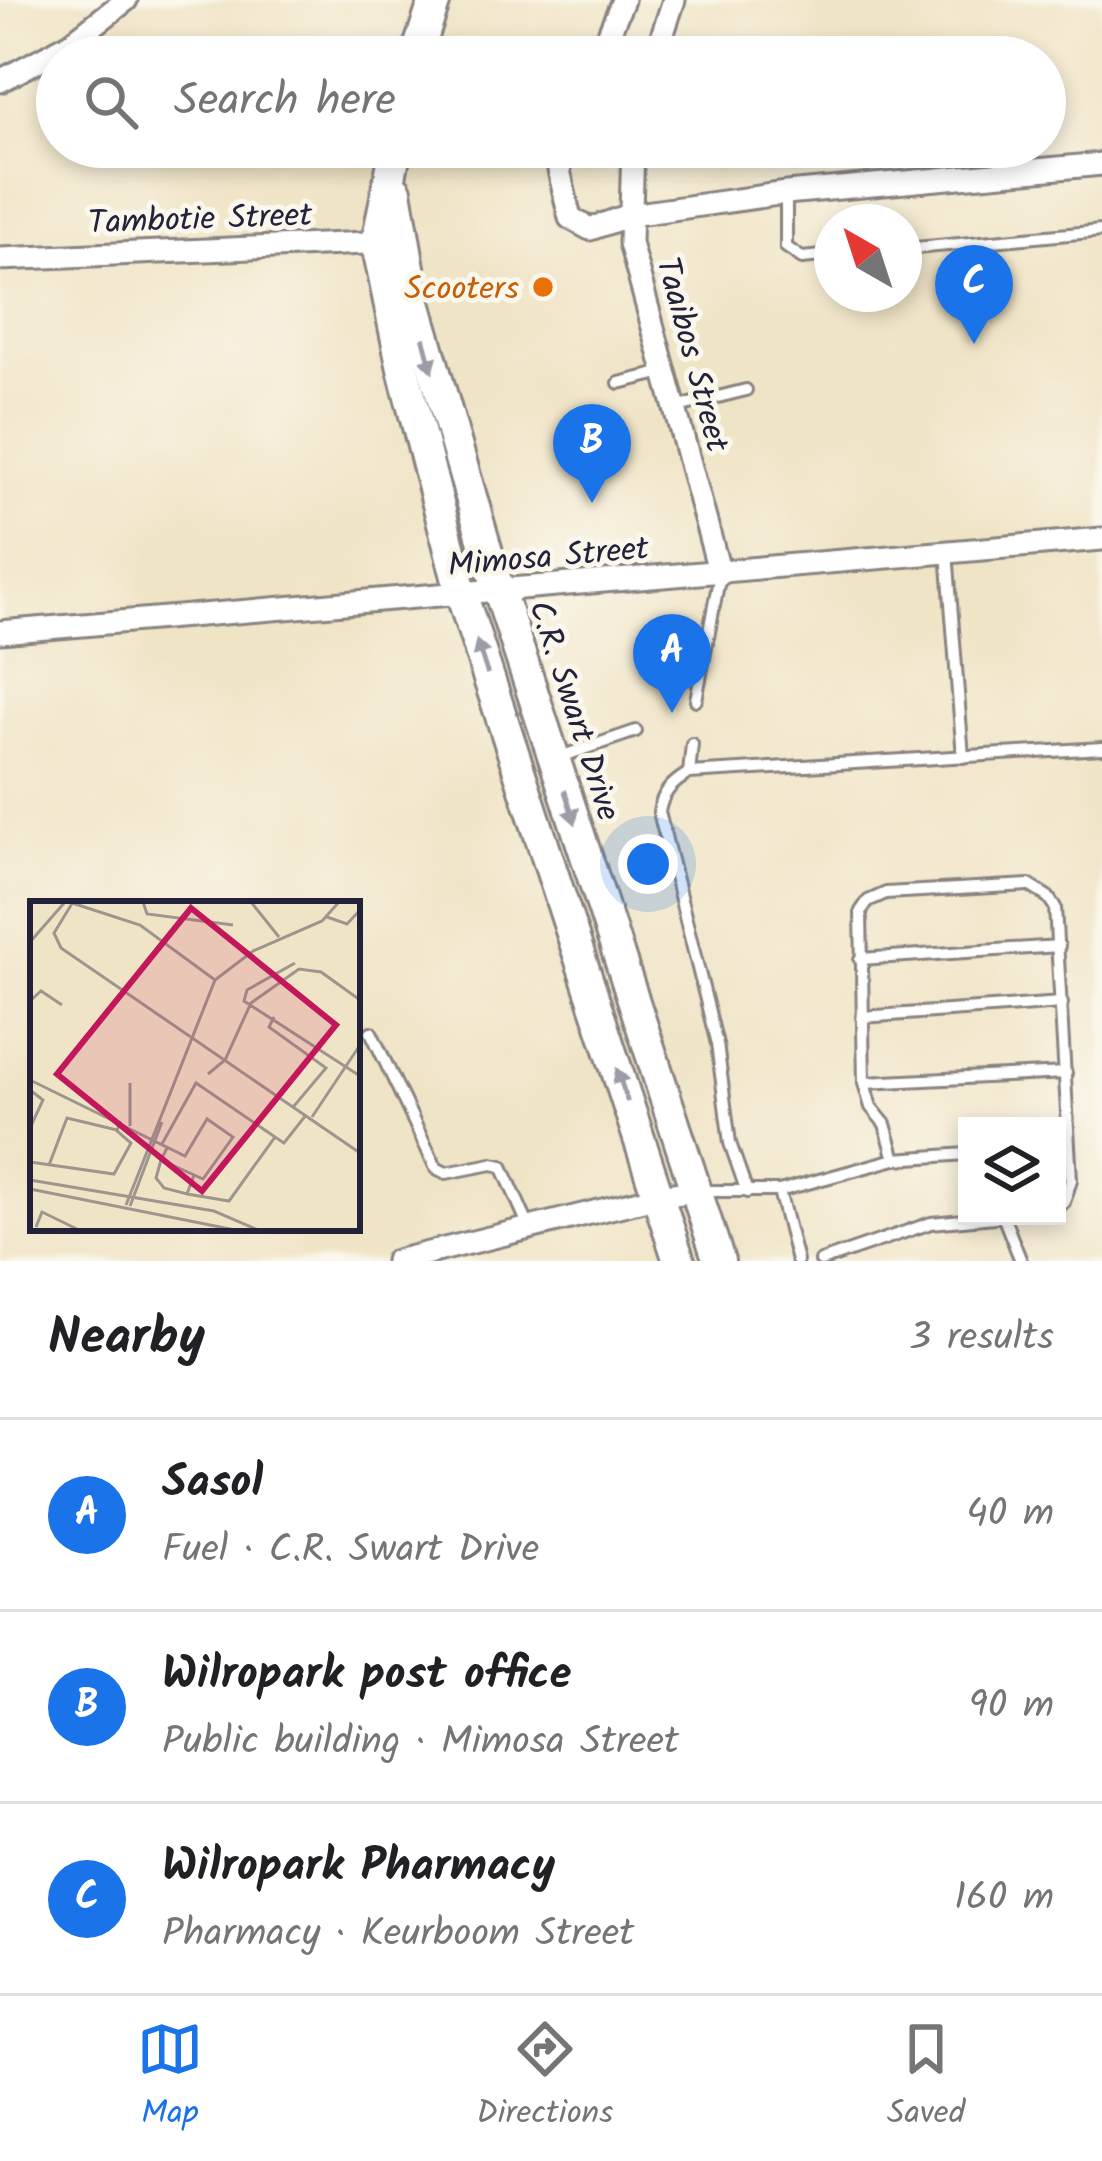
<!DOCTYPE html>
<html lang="en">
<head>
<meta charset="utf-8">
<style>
  :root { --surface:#fff; --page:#f2f2f2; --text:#202124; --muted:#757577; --line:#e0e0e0; --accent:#1a73e8 }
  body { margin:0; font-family:Kalam,sans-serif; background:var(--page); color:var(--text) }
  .controls { position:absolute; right:36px; bottom:36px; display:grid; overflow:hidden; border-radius:0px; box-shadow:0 6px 18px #0003 }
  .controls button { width:108px; height:108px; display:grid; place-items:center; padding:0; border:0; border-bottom:3px solid var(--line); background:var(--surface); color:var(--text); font:60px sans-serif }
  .compass { position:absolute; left:814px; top:204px; width:108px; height:108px; border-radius:50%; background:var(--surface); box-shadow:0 6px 18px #0003; rotate:321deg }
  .you { position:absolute; left:648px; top:864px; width:42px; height:42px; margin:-30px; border:9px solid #fff; border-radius:50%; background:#1a73e8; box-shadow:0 0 0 18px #1a73e833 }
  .badge { display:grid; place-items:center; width:78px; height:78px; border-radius:50%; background:var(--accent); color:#fff; font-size:39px; font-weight:700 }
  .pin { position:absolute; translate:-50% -99px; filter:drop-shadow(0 3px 6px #0008) }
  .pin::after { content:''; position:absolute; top:63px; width:42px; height:36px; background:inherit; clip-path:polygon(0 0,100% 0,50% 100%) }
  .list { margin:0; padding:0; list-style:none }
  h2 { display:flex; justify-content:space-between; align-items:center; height:156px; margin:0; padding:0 48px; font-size:51px }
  h2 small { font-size:39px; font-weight:400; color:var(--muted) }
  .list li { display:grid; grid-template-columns:78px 1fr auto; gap:36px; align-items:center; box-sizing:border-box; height:192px; padding:0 48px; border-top:3px solid var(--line) }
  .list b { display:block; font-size:45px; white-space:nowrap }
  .list p { margin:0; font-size:39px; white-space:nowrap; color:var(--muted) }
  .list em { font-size:39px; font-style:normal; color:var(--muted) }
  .icon { flex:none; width:66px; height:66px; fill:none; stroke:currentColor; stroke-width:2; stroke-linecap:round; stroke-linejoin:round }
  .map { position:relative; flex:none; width:1102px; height:1261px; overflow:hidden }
  .search { position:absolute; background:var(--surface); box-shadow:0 6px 18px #0003; left:36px; right:36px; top:36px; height:132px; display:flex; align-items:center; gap:30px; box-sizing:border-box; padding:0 42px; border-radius:66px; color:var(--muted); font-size:45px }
  .sheet { height:732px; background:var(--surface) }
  nav { display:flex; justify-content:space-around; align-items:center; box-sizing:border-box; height:168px; border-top:3px solid var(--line); background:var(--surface); font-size:33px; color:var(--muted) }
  nav a { display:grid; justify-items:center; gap:6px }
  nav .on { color:var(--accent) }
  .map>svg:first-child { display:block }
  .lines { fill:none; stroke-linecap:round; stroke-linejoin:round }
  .lane-casing { stroke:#898380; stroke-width:16 }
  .street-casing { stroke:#898380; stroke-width:27 }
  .secondary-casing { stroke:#898380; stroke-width:36 }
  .lane { stroke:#fff; stroke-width:10 }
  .street { stroke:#fff; stroke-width:21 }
  .secondary { stroke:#fff; stroke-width:30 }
  .oneway { fill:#9c9ca7 }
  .food-dot { fill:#e8710a; stroke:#fbf7ec; stroke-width:4.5 }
  .labels { text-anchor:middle; stroke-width:10; stroke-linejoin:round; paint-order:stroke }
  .street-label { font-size:33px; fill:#22223b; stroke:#fbf7ec }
  .food-label { font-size:33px; fill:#c56008; stroke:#fbf7ec; text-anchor:end }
  .inset-road { fill:none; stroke:#9e968e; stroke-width:3 }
  .view { fill:#c2185b; fill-opacity:0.15; stroke:#c2185b; stroke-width:6 }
  .inset-edge { fill:none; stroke:#22223b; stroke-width:6 }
</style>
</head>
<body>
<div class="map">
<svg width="1102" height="1261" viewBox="0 0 1102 1261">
  <rect width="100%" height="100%" fill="#fbf7ec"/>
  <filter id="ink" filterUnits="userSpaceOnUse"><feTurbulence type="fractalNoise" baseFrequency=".00833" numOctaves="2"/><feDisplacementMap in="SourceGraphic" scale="24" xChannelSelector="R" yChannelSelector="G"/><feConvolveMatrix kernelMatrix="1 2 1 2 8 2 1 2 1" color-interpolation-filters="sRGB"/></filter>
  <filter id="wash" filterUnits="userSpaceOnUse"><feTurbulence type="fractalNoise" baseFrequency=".004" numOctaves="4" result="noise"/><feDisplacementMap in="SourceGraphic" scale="48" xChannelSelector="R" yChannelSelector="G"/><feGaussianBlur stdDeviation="2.7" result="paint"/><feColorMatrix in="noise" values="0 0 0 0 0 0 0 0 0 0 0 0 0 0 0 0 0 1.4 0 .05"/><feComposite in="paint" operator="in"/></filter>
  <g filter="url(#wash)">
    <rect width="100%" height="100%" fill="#f0e4c6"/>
  </g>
  <g filter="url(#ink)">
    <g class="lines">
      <defs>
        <g id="lane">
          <polyline points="786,193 786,247 802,258 832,255"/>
          <polyline points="904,249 1102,231"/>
          <polyline points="619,383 664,372"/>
          <polyline points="674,408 746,390"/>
          <polyline points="947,552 963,757"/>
          <polyline points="696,700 720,574"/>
          <polyline points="557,758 636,731"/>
          <polyline points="689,773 692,744"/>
          <polyline points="860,959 1059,946"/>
          <polyline points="862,1017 1062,1003"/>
          <polyline points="371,1032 436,1168 446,1173 492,1164 502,1166 529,1227"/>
          <polyline points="864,1083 1066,1073"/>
          <polyline points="895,1159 967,1154"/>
          <polyline points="700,1191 779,1191 895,1159 885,1124 871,1107 864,1083 861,911 868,901 886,893 1029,885 1048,897 1055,907 1071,1180 1064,1202 1057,1208"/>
          <polyline points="779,1191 797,1261"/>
          <path d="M 747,1192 L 730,1143 L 717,1044 L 659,812 C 662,793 672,783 689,773 L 1102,748"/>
          <polyline points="1003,1216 1021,1261"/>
          <polyline points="821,1261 931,1223 1005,1216"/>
        </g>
        <g id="street">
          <polyline points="599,57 623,0"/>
          <polyline points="655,57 674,0"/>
          <polyline points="0,81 71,43 126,0"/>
          <polyline points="567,147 559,170 570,218 590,229 630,215 786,193 1102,164"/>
          <polyline points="633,147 630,243 720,574"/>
          <polyline points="0,259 389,242"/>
          <polyline points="0,632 1102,539"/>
          <polyline points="396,1261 659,1196 696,1191"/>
        </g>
        <g id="secondary">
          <polyline points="416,57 435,0"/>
          <polyline points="396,147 377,243 403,369 462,596 679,1261"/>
          <polyline points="396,191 415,303 491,566 719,1261"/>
        </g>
      </defs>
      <use href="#lane" class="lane-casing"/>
      <use href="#street" class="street-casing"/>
      <use href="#secondary" class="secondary-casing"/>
      <use href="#lane" class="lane"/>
      <use href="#street" class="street"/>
      <use href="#secondary" class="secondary"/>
    </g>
    <defs><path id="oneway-solid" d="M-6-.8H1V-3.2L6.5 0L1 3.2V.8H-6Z" transform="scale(3)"/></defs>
    <g class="oneway">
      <use href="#oneway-solid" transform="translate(428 355) rotate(75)"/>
      <use href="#oneway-solid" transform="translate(482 657) rotate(-108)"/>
      <use href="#oneway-solid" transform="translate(570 807) rotate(72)"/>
      <use href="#oneway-solid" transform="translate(622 1085) rotate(-108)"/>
    </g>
  </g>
  <circle class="food-dot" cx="543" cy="287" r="12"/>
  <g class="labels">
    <g class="street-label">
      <text transform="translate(200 217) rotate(-2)" y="12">Tambotie Street</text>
      <text transform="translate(694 354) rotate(75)" y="12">Taaibos Street</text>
      <text transform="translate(548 555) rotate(-5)" y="12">Mimosa Street</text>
      <text transform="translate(576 710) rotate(72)" y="12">C.R. Swart Drive</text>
    </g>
    <g class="food-label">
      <text x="519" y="299">Scooters</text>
    </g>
  </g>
  <g transform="translate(30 901)">
    <rect width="330" height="330" fill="#f0e4c6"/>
    <path class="inset-road" d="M 43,1 L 24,32 L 31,47 L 330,252M 113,1 L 117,13 L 203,24M 221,1 L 249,36M 42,2 L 110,24 L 185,79M 297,16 L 317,23 L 330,9M 0,41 L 35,1M 265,62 L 217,89 L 214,100 L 330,175M 0,100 L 11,90 L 32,104M 244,116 L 239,126 L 296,167 L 264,205M 178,173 L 195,159 L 221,102 L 269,68 L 291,71 L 330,99M 0,179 L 155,255 L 177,218 L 203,236 L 173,278 L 131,259 L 137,247M 100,182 L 100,225M 0,189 L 13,199 L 0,227M 282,216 L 330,144M 132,243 L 166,182 L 245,236M 131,259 L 126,277 L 134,287 L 157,293 L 164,274M 0,261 L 84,273 L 101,242 L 87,230 L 90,220M 19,264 L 37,217 L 87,229M 0,279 L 184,310 L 228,329M 0,288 L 205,329M 157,293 L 199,300 L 245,236 L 254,242 L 276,214M 96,304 L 185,79 L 223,50 L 292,20 L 309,1M 100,305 L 132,221M 6,326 L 12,311 L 49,329"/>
    <path class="view" d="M 161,7 L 306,124 L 172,290 L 27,173 Z"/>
    <rect width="330" height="330" class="inset-edge"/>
  </g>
</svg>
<div class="controls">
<button><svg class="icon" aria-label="layers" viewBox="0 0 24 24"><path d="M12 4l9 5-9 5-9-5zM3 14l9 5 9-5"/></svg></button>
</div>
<svg class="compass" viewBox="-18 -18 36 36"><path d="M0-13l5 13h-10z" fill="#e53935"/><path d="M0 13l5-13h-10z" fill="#757577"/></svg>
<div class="you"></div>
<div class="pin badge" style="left:672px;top:713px">A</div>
<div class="pin badge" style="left:592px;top:503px">B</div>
<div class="pin badge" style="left:974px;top:344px">C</div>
<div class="search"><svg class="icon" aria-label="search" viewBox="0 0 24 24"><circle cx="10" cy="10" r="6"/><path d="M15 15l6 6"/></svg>Search here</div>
</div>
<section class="sheet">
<h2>Nearby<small>3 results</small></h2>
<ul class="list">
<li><span class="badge">A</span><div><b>Sasol</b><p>Fuel · C.R. Swart Drive</p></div><em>40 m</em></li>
<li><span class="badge">B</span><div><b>Wilropark post office</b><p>Public building · Mimosa Street</p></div><em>90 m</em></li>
<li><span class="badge">C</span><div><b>Wilropark Pharmacy</b><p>Pharmacy · Keurboom Street</p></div><em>160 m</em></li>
</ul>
</section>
<nav>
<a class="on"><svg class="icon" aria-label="map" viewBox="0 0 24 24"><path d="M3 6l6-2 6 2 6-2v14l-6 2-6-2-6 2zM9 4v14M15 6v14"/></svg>Map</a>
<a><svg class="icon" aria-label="directions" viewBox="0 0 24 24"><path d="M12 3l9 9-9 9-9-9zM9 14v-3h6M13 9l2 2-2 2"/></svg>Directions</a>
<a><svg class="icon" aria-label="saved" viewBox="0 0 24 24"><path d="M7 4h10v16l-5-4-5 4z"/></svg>Saved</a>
</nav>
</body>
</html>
